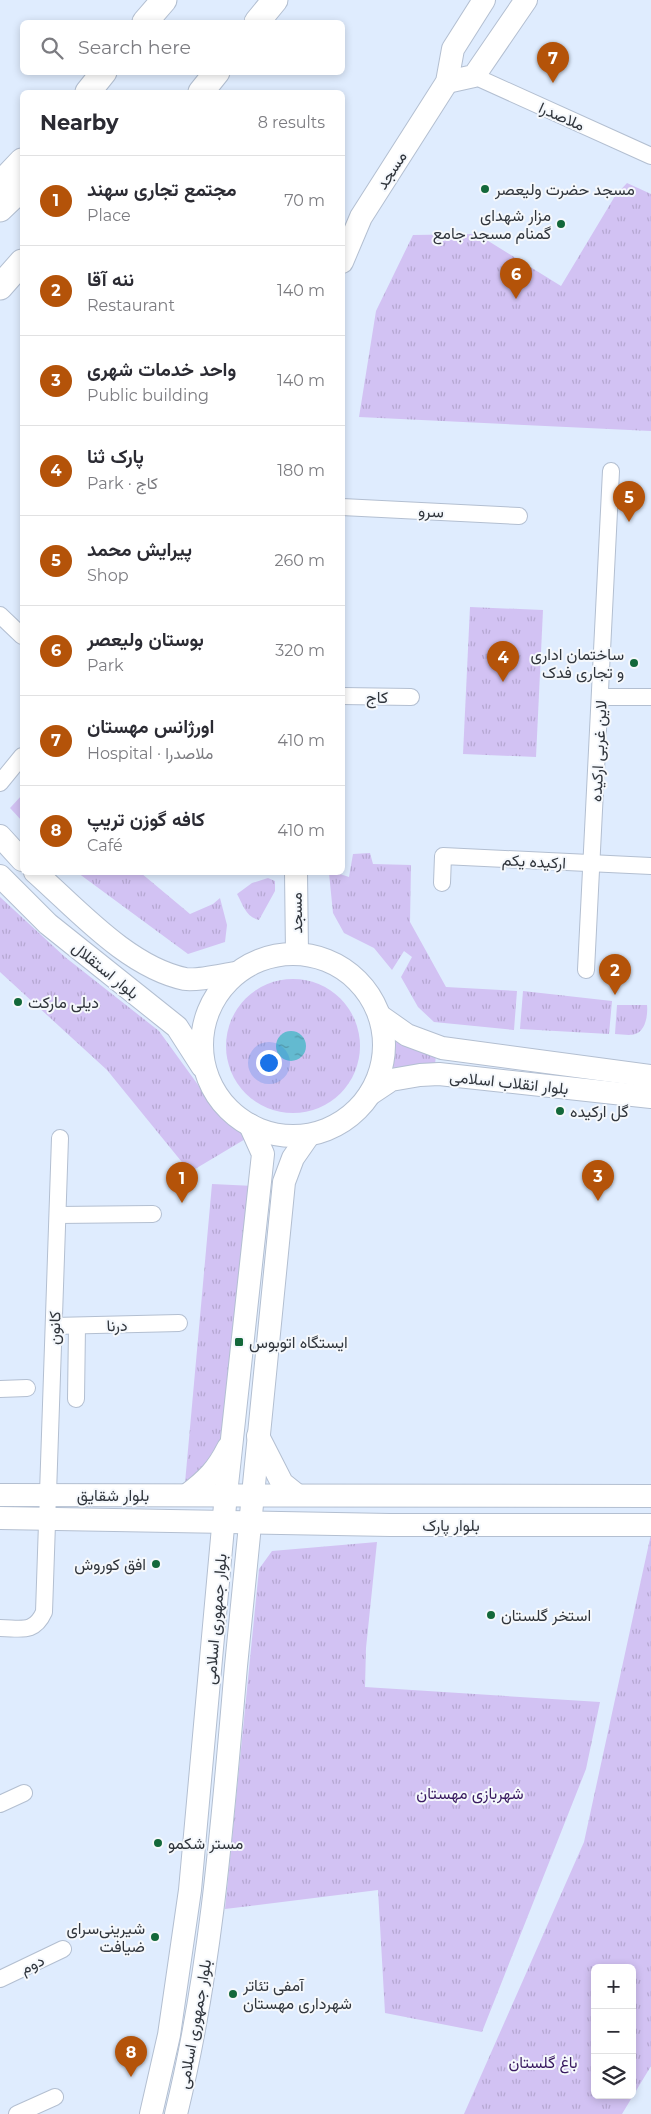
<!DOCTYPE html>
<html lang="en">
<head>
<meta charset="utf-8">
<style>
  :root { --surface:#fff; --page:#f2f2f3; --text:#2b2b33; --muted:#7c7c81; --line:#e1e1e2; --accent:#b45309 }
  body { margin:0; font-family:Montserrat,Vazirmatn,sans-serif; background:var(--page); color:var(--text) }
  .controls { position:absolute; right:15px; bottom:15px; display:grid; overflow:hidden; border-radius:8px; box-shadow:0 2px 8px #0003 }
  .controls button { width:45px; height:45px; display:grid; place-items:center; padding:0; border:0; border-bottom:1px solid var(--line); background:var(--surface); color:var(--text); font:25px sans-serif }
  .you { position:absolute; left:268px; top:1062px; width:18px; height:18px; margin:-12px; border:4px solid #fff; border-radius:50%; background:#1a73e8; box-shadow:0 0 0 8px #1a73e833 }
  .badge { display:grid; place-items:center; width:32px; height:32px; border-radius:50%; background:var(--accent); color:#fff; font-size:16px; font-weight:700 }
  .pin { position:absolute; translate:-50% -41px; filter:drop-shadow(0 1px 2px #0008) }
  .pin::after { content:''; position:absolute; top:26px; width:18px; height:15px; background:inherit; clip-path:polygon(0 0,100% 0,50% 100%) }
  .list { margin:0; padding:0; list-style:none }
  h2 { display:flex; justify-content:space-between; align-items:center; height:65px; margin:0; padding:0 20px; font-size:21px }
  h2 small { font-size:16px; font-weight:400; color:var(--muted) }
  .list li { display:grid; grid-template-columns:32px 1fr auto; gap:15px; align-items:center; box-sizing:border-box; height:90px; padding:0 20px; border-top:1px solid var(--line) }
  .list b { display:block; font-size:19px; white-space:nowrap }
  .list p { margin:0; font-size:16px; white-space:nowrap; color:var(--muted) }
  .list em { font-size:16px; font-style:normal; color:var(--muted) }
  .icon { flex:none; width:28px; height:28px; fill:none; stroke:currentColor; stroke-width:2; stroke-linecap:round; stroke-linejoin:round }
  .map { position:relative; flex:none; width:651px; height:2114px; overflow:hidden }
  .search { position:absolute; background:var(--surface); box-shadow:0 2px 8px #0003; left:20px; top:20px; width:325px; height:55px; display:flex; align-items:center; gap:12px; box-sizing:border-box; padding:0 18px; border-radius:8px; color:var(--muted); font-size:19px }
  .panel { position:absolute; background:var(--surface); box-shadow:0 2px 8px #0003; left:20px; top:90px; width:325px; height:785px; border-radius:8px }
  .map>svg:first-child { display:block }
  .grass { fill:url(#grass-tufts); fill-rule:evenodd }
  .water { fill:url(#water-ripples) }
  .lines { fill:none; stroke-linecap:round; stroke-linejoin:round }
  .street-casing { stroke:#b3bfd1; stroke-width:18 }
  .secondary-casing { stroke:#b3bfd1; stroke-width:24 }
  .primary-casing { stroke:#b3bfd1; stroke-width:27 }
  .street { stroke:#fff; stroke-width:16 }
  .secondary { stroke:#fff; stroke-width:22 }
  .primary { stroke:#fff; stroke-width:25 }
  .poi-dot { fill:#13683a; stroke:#f5f8fc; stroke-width:2 }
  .labels { text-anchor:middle; stroke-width:4; stroke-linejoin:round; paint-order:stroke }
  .street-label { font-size:16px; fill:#30353c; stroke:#f5f8fc }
  .poi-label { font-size:16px; fill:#30353c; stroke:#f5f8fc; text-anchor:start }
  .park-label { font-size:16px; fill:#391a60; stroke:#f5f8fc }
</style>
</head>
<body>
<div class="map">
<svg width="651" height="2114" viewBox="0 0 651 2114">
  <defs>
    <pattern id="grass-tufts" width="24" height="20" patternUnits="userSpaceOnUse" patternTransform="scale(1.25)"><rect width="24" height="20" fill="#d2c2f3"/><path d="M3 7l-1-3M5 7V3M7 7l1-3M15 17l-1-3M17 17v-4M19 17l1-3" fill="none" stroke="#b5a7d1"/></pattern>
    <pattern id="water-ripples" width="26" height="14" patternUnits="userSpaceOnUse" patternTransform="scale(1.25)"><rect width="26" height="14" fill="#63bad0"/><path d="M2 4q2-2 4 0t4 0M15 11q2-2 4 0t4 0" fill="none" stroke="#5298aa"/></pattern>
  </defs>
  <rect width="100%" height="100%" fill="#dfecfe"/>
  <g class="grass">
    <polygon points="627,183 651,194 651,431 359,417 376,311 413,235 477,234 561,286 615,196"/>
    <polygon points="470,607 543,610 536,757 463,754"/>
    <polygon points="22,795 22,821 10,808"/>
    <polygon points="370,853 373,864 411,865 410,922 446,987 517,991 514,1030 434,1022 418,1007 401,977 412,957 404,951 392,970 374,948 344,933 333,913 329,873 337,873 349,877 353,854"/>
    <polygon points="78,873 141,873 190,914 213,904 220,898 227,925 225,942 188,954"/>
    <path d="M 268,878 L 275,881 L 275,891 L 259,920 C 246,917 243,905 237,894 L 252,883 Z"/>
    <polygon points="0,897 65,957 159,1031 209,1100 247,1138 190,1172 107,1070 0,972"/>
    <circle cx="293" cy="1046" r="67"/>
    <polygon points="523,991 612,1001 609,1034 520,1029"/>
    <path d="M 617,1005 L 647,1005 C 648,1014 646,1031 635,1034 C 630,1036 621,1034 615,1034 Z"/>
    <polygon points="392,1038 436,1054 435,1065 390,1070"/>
    <polygon points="212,1184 254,1186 223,1444 213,1462 185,1483"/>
    <path d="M 651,1534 L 651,2066 L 622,2114 L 464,2114 L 584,1842 ZM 595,1968 L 632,1968 L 632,2095 L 595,2095 Z"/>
    <polygon points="377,1542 366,1648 365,1687 600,1702 586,1769 482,2032 385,2013 378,1890 225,1909 259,1569 272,1551"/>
  </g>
  <circle class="water" cx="291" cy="1046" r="15"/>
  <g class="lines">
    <defs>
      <g id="street">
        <polyline points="474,76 651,156"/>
        <polyline points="342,507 519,516"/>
        <polyline points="0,615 22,636"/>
        <polyline points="342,696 411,697"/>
        <polyline points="600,697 651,697"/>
        <polyline points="0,783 22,756"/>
        <polyline points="442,883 443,856 651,866"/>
        <polyline points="586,970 611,471"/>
        <polyline points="58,1215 153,1214"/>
        <polyline points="54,1326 179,1323"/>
        <polyline points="0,1389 27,1388"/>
        <polyline points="76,1399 77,1326"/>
        <path d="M 0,1628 C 21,1628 34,1634 44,1612 L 60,1138"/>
        <polyline points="0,1804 24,1793"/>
        <polyline points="0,1979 63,1949"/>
        <polyline points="17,2114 55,2097"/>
      </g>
      <g id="secondary">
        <polyline points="447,82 474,76 526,0"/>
        <polyline points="342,262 361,217 447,82 453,49 484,0"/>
        <polyline points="0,836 22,860"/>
        <path d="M 35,872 C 78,910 128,967 185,979 C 197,981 222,975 235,973"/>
        <polyline points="296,872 297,953"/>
        <polyline points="0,876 48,924 177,1027 202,1066"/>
        <circle cx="293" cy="1045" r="91"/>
        <polyline points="380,1016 407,1035 442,1048 651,1076"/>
        <polyline points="370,1094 391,1080 420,1075 439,1074 651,1097"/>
        <polyline points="258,1436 282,1483 297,1495"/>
        <polyline points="0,1495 651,1496"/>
        <path d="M 187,1495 C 207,1480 217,1470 228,1448"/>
        <polyline points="0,1518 390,1525 651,1525"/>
        <polyline points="151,2114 169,2035 190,1890 226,1494 263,1154 250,1125"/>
        <path d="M 176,2114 C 212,1967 223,1816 236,1666 C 251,1504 268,1343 284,1182 L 293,1158 L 309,1135"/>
      </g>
      <g id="primary">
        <polyline points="145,22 164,0"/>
        <polyline points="257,22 275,0"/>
        <polyline points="88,92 104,72"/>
        <polyline points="201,92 217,72"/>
        <polyline points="0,184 22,161"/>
        <polyline points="0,209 22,188"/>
        <polyline points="0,287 22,262"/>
      </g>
    </defs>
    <use href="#street" class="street-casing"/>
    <use href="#secondary" class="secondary-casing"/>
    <use href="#primary" class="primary-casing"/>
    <use href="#street" class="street"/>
    <use href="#secondary" class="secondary"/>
    <use href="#primary" class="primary"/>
  </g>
  <g class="poi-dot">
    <circle cx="485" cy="189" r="5"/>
    <circle cx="561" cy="224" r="5"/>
    <circle cx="634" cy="663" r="5"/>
    <circle cx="18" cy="1002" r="5"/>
    <circle cx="560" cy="1111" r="5"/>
    <rect x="234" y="1337" width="10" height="10" rx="2.5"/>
    <circle cx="156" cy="1564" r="5"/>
    <circle cx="491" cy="1615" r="5"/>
    <circle cx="158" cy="1843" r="5"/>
    <circle cx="155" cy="1937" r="5"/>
    <circle cx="233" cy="1994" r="5"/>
  </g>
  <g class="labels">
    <g class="street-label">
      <text transform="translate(562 116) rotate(24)" y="6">ملاصدرا</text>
      <text transform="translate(391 170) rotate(-57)" y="6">مسجد</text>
      <text transform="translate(431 511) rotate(3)" y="6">سرو</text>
      <text x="377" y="703">کاج</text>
      <text transform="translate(598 751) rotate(-87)" y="6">لاین غربی ارکیده</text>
      <text transform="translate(534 861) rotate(3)" y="6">ارکیده یکم</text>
      <text transform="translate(296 913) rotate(-91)" y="6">مسجد</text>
      <text transform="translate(106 970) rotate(39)" y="6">بلوار استقلال</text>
      <text transform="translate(509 1082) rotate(6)" y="6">بلوار انقلاب اسلامی</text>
      <text transform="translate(117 1325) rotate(-2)" y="6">درنا</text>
      <text transform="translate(54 1328) rotate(-88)" y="6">کانون</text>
      <text x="113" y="1501">بلوار شقایق</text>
      <text x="451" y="1531">بلوار پارک</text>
      <text transform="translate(215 1619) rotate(-85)" y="6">بلوار جمهوری اسلامی</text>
      <text transform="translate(32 1964) rotate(-26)" y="6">دوم</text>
      <text transform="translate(194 2024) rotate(-80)" y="6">بلوار جمهوری اسلامی</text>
    </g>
    <g class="poi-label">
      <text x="495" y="195">مسجد حضرت ولیعصر</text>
      <text x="551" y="221" text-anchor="end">مزار شهدای<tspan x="551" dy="18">گمنام مسجد جامع</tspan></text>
      <text x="624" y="660" text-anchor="end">ساختمان اداری<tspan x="624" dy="18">و تجاری فدک</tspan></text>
      <text x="28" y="1008">دیلی مارکت</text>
      <text x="570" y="1117">گل ارکیده</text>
      <text x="249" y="1348">ایستگاه اتوبوس</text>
      <text x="146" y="1570" text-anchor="end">افق کوروش</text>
      <text x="501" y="1621">استخر گلستان</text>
      <text x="168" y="1849">مستر شکمو</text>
      <text x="145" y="1934" text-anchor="end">شیرینی‌سرای<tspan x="145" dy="18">ضیافت</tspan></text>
      <text x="243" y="1991">آمفی تئاتر<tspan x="243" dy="18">شهرداری مهستان</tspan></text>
    </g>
    <g class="park-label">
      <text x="470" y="1799">شهربازی مهستان</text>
      <text x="543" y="2068">باغ گلستان</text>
    </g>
  </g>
</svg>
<div class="controls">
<button>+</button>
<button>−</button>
<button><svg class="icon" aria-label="layers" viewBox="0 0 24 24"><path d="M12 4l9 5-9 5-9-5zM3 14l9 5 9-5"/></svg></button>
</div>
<div class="you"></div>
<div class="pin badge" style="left:182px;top:1203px">1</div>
<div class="pin badge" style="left:615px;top:995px">2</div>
<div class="pin badge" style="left:598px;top:1201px">3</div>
<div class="pin badge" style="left:503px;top:682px">4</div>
<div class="pin badge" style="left:629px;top:522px">5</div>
<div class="pin badge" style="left:516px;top:299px">6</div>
<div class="pin badge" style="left:553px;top:83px">7</div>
<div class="pin badge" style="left:131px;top:2077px">8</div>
<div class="search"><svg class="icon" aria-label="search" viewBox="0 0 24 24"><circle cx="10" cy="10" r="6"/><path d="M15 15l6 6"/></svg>Search here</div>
<section class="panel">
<h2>Nearby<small>8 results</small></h2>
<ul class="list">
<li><span class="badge">1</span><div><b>مجتمع تجاری سهند</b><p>Place</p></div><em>70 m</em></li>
<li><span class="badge">2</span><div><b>ننه آقا</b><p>Restaurant</p></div><em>140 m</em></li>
<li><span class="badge">3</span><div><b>واحد خدمات شهری</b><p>Public building</p></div><em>140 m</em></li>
<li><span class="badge">4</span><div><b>پارک ثنا</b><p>Park · کاج</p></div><em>180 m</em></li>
<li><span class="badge">5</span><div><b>پیرایش محمد</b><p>Shop</p></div><em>260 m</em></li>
<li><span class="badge">6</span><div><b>بوستان ولیعصر</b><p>Park</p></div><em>320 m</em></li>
<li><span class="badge">7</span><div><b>اورژانس مهستان</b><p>Hospital · ملاصدرا</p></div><em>410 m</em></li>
<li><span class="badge">8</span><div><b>کافه گوزن تریپ</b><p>Café</p></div><em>410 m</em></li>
</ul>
</section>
</div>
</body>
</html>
